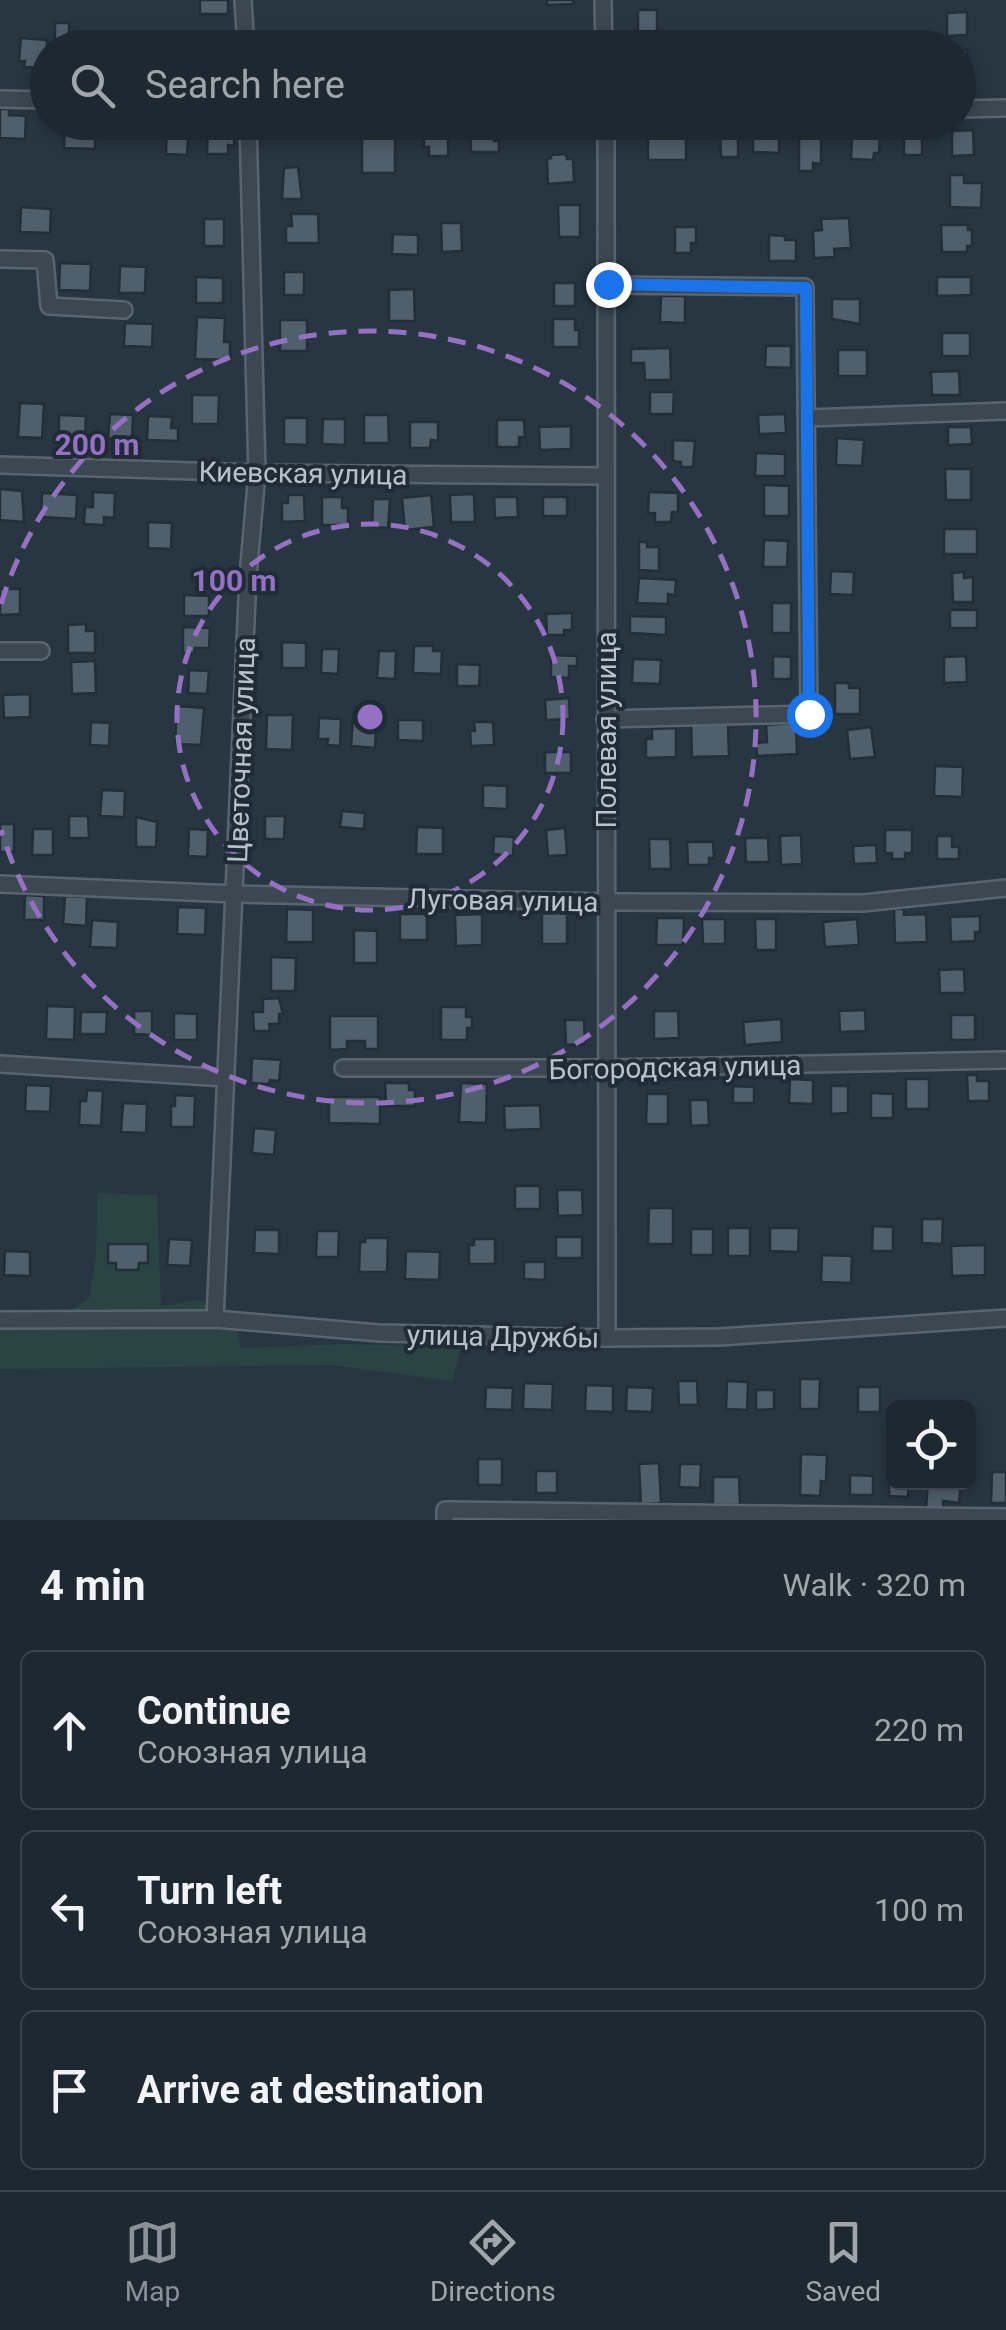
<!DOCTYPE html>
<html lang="en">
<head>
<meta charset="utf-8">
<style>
  :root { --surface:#1d2831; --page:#2a343d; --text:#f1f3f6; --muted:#a0a6ab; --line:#3b444d; --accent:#8c9099 }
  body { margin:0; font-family:Roboto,sans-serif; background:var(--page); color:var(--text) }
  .controls { position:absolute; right:30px; bottom:30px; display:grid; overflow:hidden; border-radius:15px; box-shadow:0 5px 15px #0003 }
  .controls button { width:90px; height:90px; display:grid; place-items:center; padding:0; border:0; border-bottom:2px solid var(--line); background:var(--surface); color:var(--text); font:50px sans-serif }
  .stop { position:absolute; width:30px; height:30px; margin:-22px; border:8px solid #1a73e8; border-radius:50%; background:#fff }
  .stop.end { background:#1a73e8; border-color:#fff; box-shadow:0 2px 10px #0008 }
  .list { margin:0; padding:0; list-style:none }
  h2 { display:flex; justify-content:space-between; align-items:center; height:130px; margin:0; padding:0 40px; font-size:42px }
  h2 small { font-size:32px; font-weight:400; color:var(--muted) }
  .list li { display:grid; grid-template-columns:65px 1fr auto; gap:30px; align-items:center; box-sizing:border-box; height:160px; margin:0 20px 20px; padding:0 20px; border:2px solid var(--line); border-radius:15px }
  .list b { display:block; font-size:38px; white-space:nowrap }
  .list p { margin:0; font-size:32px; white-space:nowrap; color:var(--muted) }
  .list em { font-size:32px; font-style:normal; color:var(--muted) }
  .icon { flex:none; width:55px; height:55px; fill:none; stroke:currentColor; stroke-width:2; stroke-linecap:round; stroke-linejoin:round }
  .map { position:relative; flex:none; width:1006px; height:1520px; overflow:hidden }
  .search { position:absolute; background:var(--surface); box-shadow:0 5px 15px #0003; left:30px; right:30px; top:30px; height:110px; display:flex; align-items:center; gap:25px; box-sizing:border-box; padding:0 35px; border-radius:55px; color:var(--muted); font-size:38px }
  .sheet { height:670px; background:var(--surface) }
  nav { display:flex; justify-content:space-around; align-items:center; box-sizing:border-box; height:140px; border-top:2px solid var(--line); background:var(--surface); font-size:28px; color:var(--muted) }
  nav a { display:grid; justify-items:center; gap:5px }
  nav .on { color:var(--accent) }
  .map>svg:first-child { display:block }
  .green { fill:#2a4443 }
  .building { fill:#505f6c; stroke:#222e38; stroke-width:2.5 }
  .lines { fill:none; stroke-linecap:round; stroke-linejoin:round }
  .street-casing { stroke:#59656e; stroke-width:20 }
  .street { stroke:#3b4751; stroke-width:15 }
  .route { stroke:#1a73e8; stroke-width:12 }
  .ring { fill:none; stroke:#9670c4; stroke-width:5; stroke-dasharray:18 12 }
  .labels { text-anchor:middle; stroke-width:8; stroke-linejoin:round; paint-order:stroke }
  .street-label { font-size:28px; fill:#b8c2cb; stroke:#1f2c36 }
  .centre { fill:#9670c4; stroke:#1f2c36; stroke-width:5 }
  .ring-label { font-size:30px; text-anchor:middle; font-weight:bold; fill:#9670c4; stroke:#1f2c36; stroke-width:8; stroke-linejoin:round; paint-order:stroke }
</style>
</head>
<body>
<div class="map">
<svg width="1006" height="1520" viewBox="0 0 1006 1520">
  <rect width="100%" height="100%" fill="#273641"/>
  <polygon class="green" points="97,1193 157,1195 161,1306 198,1300 235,1315 241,1348 344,1344 461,1347 452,1381 332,1365 0,1369 0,1316 67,1313 89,1298 96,1257"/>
  <g class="building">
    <rect x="200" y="0" width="28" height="14"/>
    <polygon points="547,0 573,0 573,4 547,5"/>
    <rect x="638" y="10" width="19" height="22"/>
    <polygon points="967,12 967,35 947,36 947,13"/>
    <rect x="55" y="23" width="14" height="25"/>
    <rect x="101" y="34" width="29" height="14"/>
    <polygon points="21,38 47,40 46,68 24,67 25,61 19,61"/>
    <polygon points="191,43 215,43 215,48 190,48"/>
    <polygon points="150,44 182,45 182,48 150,48"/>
    <polygon points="967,50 968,76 958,76 958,51"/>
    <polygon points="0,109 9,109 9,115 26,116 25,139 0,138"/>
    <polygon points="65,122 95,122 95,149 64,148"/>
    <polygon points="167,122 189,124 187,155 166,154"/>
    <polygon points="208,122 235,123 234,146 228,145 228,154 207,154"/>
    <polygon points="470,124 494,124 494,141 499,141 499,152 471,152"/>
    <polygon points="429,126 448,126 448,156 429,156 429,147 424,147 424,133 429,133"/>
    <polygon points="753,130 779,131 779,153 753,152"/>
    <polygon points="973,130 974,155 952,156 952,131"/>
    <polygon points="389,132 389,137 395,137 395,173 362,173 362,138 369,138 369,133"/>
    <polygon points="720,132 738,132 738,157 721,157"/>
    <rect x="904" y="132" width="18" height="23"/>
    <polygon points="799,134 821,134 821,164 813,163 813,171 799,171"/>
    <polygon points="852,134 880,134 879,153 874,153 873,160 851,159"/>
    <rect x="648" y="137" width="38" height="23"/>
    <polygon points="566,154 567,159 573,159 574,182 548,184 547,159 551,158 551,155"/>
    <polygon points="298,167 302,199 282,199 284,168"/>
    <polygon points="950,175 964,175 964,183 982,183 981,208 950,207"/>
    <polygon points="558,205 580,205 580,237 559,237"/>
    <polygon points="21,207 51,209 50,233 20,232"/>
    <polygon points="291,214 318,214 319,243 286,243 286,226 292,226"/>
    <polygon points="849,218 851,248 834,249 835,257 814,258 813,231 822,230 821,219"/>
    <rect x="204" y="219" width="20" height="27"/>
    <polygon points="441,223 461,223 462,251 442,252"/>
    <polygon points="941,225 968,225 968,230 972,230 972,246 967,246 967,252 942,252"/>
    <polygon points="675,227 696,227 696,243 691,243 691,253 675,253"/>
    <polygon points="393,234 418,235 418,255 392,254"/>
    <polygon points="769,235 785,236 785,240 796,240 796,261 769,261"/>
    <polygon points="60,263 91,264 90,291 59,290"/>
    <polygon points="120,266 146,267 145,293 119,293"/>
    <rect x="284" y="272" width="20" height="23"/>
    <polygon points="196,277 223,278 223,303 196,303"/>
    <polygon points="937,277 971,277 971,295 937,296"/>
    <rect x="554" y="283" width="21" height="23"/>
    <polygon points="414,289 415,321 389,321 389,290"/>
    <polygon points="661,296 685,296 685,323 660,322"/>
    <polygon points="832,299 860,299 860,324 832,319"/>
    <polygon points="197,317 225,318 224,342 230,342 230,360 195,359"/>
    <polygon points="553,319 575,319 575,330 579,330 579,347 553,347"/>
    <rect x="280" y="320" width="27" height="31"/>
    <polygon points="125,323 153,324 152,347 124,346"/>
    <rect x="942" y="333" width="28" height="23"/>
    <polygon points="766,346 791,346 791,368 765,367"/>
    <polygon points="670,348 671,380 645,380 644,363 631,363 631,349"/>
    <rect x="838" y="350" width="29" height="26"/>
    <polygon points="959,371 960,395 932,395 931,372"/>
    <polygon points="650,392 674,392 673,414 650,414"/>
    <polygon points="192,395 219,395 218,424 192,424"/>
    <polygon points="20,403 44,404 42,438 18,437"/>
    <polygon points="110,414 133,415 132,439 108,438"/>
    <polygon points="785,414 786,433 759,434 758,415"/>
    <polygon points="59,415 86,416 85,438 59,437"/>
    <polygon points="364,415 388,415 389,443 364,443"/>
    <polygon points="148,416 172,417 171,428 178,428 178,441 147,440"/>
    <polygon points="284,418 307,418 307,445 284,444"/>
    <polygon points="323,419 345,419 345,445 322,444"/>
    <polygon points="497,420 524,420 525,437 519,437 519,447 497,447"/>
    <polygon points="410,422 438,422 438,441 431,440 430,448 410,448"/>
    <polygon points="571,426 571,449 540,450 539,427"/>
    <polygon points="948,427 971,427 972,444 948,445"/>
    <polygon points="837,438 864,440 862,466 836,465"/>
    <polygon points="673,440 695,441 693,467 681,467 681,462 673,461"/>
    <polygon points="756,453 785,454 785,476 755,476"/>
    <polygon points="945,469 971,469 971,500 946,500"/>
    <polygon points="764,485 789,486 789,516 764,516"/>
    <polygon points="0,489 22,491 24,522 0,520"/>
    <polygon points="93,492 115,493 114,518 104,517 104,525 84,524 85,507 93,507"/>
    <polygon points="649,492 678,493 678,512 672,512 671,522 655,522 655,513 648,513"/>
    <polygon points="42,493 77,495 76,519 41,517"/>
    <polygon points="474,494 475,522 451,522 450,495"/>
    <polygon points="288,495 304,495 305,521 282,522 282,503 288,503"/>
    <polygon points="431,495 434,527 405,530 402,498"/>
    <polygon points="322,497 342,497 342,508 348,508 348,525 322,525"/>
    <polygon points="494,497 517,497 518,517 495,518"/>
    <rect x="543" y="497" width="24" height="19"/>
    <polygon points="373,499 390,499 388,528 372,527"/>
    <polygon points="148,522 172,523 171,549 148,548"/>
    <rect x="944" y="529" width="33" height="25"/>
    <polygon points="764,540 788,541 787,567 763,567"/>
    <polygon points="639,542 647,542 647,547 659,547 659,571 639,570"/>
    <polygon points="831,571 854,572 853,595 830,594"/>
    <polygon points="964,572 964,578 973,577 973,602 953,602 952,573"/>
    <polygon points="639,578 676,580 675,595 668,594 668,604 637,603"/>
    <polygon points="0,589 20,589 20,614 0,615"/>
    <polygon points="184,595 209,596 209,616 184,616"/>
    <rect x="772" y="603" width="19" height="30"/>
    <rect x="950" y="610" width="27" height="18"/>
    <polygon points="572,613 572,630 564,630 564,635 547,635 546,614"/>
    <polygon points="630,616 666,617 666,635 630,633"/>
    <polygon points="86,624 86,631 95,631 95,653 68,653 68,625"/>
    <polygon points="183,627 210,628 209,648 195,648 194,653 183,653"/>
    <polygon points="282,642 306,643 306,668 282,668"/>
    <polygon points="414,646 433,646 433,651 442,651 441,674 413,673"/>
    <polygon points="322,649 339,649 338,674 321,673"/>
    <polygon points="379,651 396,651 395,679 377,678"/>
    <polygon points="551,655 577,656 577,666 569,666 569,678 551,677"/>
    <polygon points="773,656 791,657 791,679 773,679"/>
    <polygon points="966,656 967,682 944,683 944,657"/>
    <polygon points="633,659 661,660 660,684 632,683"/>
    <polygon points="95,661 96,693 72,694 71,662"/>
    <polygon points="457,664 480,665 479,686 457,686"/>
    <polygon points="189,670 209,671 207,694 188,693"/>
    <polygon points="835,683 849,683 849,688 860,688 860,714 835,714"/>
    <polygon points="30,694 30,717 4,718 3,695"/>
    <polygon points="569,698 570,719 546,720 545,700"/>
    <polygon points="177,706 204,708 201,745 175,744"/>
    <polygon points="267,715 293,715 292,750 266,749"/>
    <polygon points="319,718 341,719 340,746 327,745 328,739 318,739"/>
    <polygon points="353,719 372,721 372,730 376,730 375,748 351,746"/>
    <polygon points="398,720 423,720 423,741 398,740"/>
    <polygon points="91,722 110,723 109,746 90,745"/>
    <polygon points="474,722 493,722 494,745 471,746 470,731 475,731"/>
    <polygon points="728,723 729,756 692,757 691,724"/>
    <polygon points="796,723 797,754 757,756 756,743 767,742 766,725"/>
    <polygon points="871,727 875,757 850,759 847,730"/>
    <polygon points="676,728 676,757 646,758 646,739 652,739 652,729"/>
    <rect x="545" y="752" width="26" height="21"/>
    <polygon points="935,766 963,767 962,797 934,796"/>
    <polygon points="483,785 507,786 507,809 483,808"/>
    <polygon points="102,790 125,791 124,817 100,816"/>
    <polygon points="342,811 365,813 364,829 340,827"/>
    <polygon points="69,816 88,816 89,838 69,838"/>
    <polygon points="265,816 285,816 284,839 265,839"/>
    <polygon points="136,817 157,822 156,847 136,847"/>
    <rect x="0" y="824" width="14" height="28"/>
    <polygon points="417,827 443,828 443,854 416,854"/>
    <polygon points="565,828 567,855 548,856 546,830"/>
    <polygon points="33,829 53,829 53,855 32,855"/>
    <polygon points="189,829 208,830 207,857 188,856"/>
    <polygon points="885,830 912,830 912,853 905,853 905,859 892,859 892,853 885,853"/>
    <polygon points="801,835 802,864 781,865 780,836"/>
    <polygon points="494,836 514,837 513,856 493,854"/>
    <polygon points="937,836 952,836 952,847 959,847 959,859 937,859"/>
    <polygon points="745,838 768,838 769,862 746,862"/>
    <polygon points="649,839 670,839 671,869 650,869"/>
    <polygon points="687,842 713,842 714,858 709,858 709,865 688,865"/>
    <polygon points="876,845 877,863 854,864 853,846"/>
    <polygon points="25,895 44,896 44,920 24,920"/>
    <polygon points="65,896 87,897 86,926 63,924"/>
    <polygon points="178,907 206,908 205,935 177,934"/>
    <polygon points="287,909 313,910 313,942 286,942"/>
    <polygon points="894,909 904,909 904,915 926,914 927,942 895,943"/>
    <rect x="542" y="913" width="25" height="31"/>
    <rect x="400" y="914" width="27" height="26"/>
    <polygon points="482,914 482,945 456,946 455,915"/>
    <polygon points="980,916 980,932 975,932 975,941 951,942 950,917"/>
    <polygon points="657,918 684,918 683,945 656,945"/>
    <polygon points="702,919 725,919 725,944 703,944"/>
    <polygon points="755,919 776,919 776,950 756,950"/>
    <polygon points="857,919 859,945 825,947 823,922"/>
    <polygon points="92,920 118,922 117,948 90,947"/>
    <polygon points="354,930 377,931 377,963 354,963"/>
    <polygon points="271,957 296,958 295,991 271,991"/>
    <polygon points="964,969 965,993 940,993 939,970"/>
    <polygon points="279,998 283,1014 279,1014 279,1024 269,1024 270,1031 254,1031 253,1012 263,1012 263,999"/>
    <polygon points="47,1006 75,1007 74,1040 46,1039"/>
    <polygon points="441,1007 466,1007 466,1017 472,1017 472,1028 467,1028 467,1040 441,1040"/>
    <polygon points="865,1010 866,1031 840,1032 839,1011"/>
    <polygon points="134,1011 152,1011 152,1035 134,1034"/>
    <polygon points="654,1011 678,1011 679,1038 654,1039"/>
    <polygon points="81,1012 107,1012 106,1034 80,1034"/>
    <polygon points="174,1013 197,1014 197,1040 174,1040"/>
    <rect x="951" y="1015" width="24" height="25"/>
    <polygon points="330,1016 378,1016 378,1049 365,1049 365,1041 347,1041 347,1049 330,1050"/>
    <polygon points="781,1019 782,1042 745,1045 743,1022"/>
    <polygon points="565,1020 584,1020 585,1044 566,1045"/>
    <polygon points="252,1058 281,1060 279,1081 270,1080 269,1084 251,1083"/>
    <polygon points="967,1075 977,1075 977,1081 989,1081 989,1101 968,1101"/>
    <polygon points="790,1079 813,1080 813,1104 789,1103"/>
    <rect x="906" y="1079" width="23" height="30"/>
    <polygon points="385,1083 409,1083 409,1090 415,1090 415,1106 386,1106"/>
    <polygon points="461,1083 487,1084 486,1123 459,1122"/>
    <polygon points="26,1085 51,1086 50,1112 25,1111"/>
    <polygon points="733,1086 754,1087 754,1103 733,1103"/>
    <polygon points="831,1086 848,1086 848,1113 831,1114"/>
    <polygon points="87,1090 103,1091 101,1126 79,1125 80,1101 86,1101"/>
    <polygon points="871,1093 893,1094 893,1118 871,1118"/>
    <polygon points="647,1094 668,1094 668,1124 646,1124"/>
    <polygon points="175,1095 195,1096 194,1127 171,1127 171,1106 175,1106"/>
    <polygon points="329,1097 380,1097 380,1124 329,1123"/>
    <polygon points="690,1100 708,1100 709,1125 691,1126"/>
    <polygon points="123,1103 147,1104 146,1133 121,1132"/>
    <polygon points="540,1105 541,1129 505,1130 504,1106"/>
    <polygon points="254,1128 276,1130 274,1155 252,1153"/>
    <rect x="515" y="1186" width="25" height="23"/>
    <polygon points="557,1190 582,1190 583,1215 558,1216"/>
    <polygon points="649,1208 673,1208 673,1244 648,1244"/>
    <polygon points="922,1219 943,1219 942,1244 922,1243"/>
    <polygon points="873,1226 893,1227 893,1251 872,1251"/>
    <rect x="728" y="1228" width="22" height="28"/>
    <polygon points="770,1228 799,1228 798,1252 770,1251"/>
    <rect x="691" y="1229" width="22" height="26"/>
    <polygon points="255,1230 279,1230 279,1254 254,1253"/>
    <polygon points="317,1231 339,1231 338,1257 316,1257"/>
    <rect x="556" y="1237" width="26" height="21"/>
    <polygon points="365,1238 388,1238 387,1272 359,1272 360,1242 365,1242"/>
    <polygon points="169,1239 192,1240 190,1266 167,1265"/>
    <polygon points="474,1239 495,1239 495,1264 469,1264 469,1245 474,1245"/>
    <polygon points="108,1244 148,1244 148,1263 139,1263 138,1270 116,1270 116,1263 108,1263"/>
    <polygon points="985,1245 985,1275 952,1276 951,1246"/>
    <polygon points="5,1251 30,1252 30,1276 4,1275"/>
    <polygon points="406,1251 440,1252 439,1280 405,1279"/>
    <polygon points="822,1255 852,1256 851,1283 821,1282"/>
    <polygon points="524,1262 545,1262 545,1280 524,1279"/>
    <polygon points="800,1379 820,1379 819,1409 800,1409"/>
    <polygon points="678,1381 697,1381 698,1405 679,1405"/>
    <polygon points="727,1381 748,1382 747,1410 726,1409"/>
    <polygon points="524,1383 553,1384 552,1410 523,1409"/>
    <polygon points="586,1385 613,1386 613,1412 585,1411"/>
    <polygon points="486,1387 513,1388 512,1410 485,1409"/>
    <polygon points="627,1387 653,1388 652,1412 626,1411"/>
    <rect x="858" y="1387" width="22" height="25"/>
    <polygon points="756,1390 774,1390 774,1409 756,1410"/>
    <polygon points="801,1454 827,1455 826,1482 821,1481 820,1496 800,1495"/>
    <rect x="478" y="1459" width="24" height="26"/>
    <polygon points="659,1463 661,1503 641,1504 639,1464"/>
    <polygon points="680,1464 701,1464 700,1488 679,1487"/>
    <rect x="536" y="1471" width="21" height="22"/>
    <polygon points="890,1471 894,1471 894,1482 909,1482 908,1497 889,1496"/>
    <polygon points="992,1472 1006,1472 1006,1503 991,1503"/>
    <polygon points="850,1475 873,1476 873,1495 850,1495"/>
    <polygon points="713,1477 739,1477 740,1505 713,1505"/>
    <polygon points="928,1482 961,1482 959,1503 943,1501 943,1510 926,1509"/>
  </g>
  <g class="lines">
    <defs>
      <g id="street">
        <polyline points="243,0 246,48"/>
        <polyline points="603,0 604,48"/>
        <polyline points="0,99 48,100"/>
        <polyline points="958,109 1006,108"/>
        <polyline points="606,122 607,1338"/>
        <polyline points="0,259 45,260 49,306 124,310"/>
        <polyline points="807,418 1006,411"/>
        <polyline points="0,465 257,473 606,476"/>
        <polyline points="0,651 41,651"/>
        <polyline points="605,719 809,714 805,287 608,285"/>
        <polyline points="0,884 235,894 606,902 863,903 1006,888"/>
        <polyline points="0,1064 226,1078"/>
        <polyline points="343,1068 609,1068 1006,1060"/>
        <polyline points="215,1319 248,576 257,473 248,122"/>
        <polyline points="0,1320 215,1319 379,1333 607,1338 720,1337 1006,1318"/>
        <polyline points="445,1520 445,1510 1006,1517"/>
      </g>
    </defs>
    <use href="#street" class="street-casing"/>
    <use href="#street" class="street"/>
  </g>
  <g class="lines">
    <polyline class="route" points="608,284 806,288 809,714"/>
  </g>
  <g class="ring">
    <circle cx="370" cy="717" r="193"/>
    <path d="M1 604A386 386 0 1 1 1 830"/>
  </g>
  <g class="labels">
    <g class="street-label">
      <text transform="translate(303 473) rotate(1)" y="10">Киевская улица</text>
      <text transform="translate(606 730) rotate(-90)" y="10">Полевая улица</text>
      <text transform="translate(241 750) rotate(-88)" y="10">Цветочная улица</text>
      <text transform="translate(503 900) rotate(1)" y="10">Луговая улица</text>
      <text transform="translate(675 1067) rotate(-1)" y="10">Богородская улица</text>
      <text transform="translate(503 1336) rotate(1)" y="10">улица Дружбы</text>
    </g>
  </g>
  <circle cx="370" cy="717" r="15" class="centre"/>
  <g class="ring-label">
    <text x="97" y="455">200 m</text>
    <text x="234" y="591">100 m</text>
  </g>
</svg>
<div class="controls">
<button><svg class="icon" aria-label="locate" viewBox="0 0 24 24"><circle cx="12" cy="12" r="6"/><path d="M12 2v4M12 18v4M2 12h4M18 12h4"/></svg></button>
</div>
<div class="stop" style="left:809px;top:714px"></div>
<div class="stop end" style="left:608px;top:284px"></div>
<div class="search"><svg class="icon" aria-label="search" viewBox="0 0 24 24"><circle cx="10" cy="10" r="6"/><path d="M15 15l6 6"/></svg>Search here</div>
</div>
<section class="sheet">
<h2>4 min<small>Walk · 320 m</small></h2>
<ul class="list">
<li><svg class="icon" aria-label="ahead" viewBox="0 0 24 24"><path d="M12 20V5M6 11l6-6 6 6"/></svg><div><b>Continue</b><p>Союзная улица</p></div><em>220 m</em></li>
<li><svg class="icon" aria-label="left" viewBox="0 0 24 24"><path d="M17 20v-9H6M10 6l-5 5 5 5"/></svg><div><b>Turn left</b><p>Союзная улица</p></div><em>100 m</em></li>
<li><svg class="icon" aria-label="arrive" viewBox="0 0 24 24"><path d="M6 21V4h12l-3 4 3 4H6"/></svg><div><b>Arrive at destination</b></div></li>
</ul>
</section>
<nav>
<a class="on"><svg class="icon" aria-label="map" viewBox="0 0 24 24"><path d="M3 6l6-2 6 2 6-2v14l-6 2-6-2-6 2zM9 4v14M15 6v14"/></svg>Map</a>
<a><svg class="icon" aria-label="directions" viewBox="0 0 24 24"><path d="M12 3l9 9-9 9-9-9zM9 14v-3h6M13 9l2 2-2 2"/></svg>Directions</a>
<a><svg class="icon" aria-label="saved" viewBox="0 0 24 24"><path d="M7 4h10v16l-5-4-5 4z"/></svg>Saved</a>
</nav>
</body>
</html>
